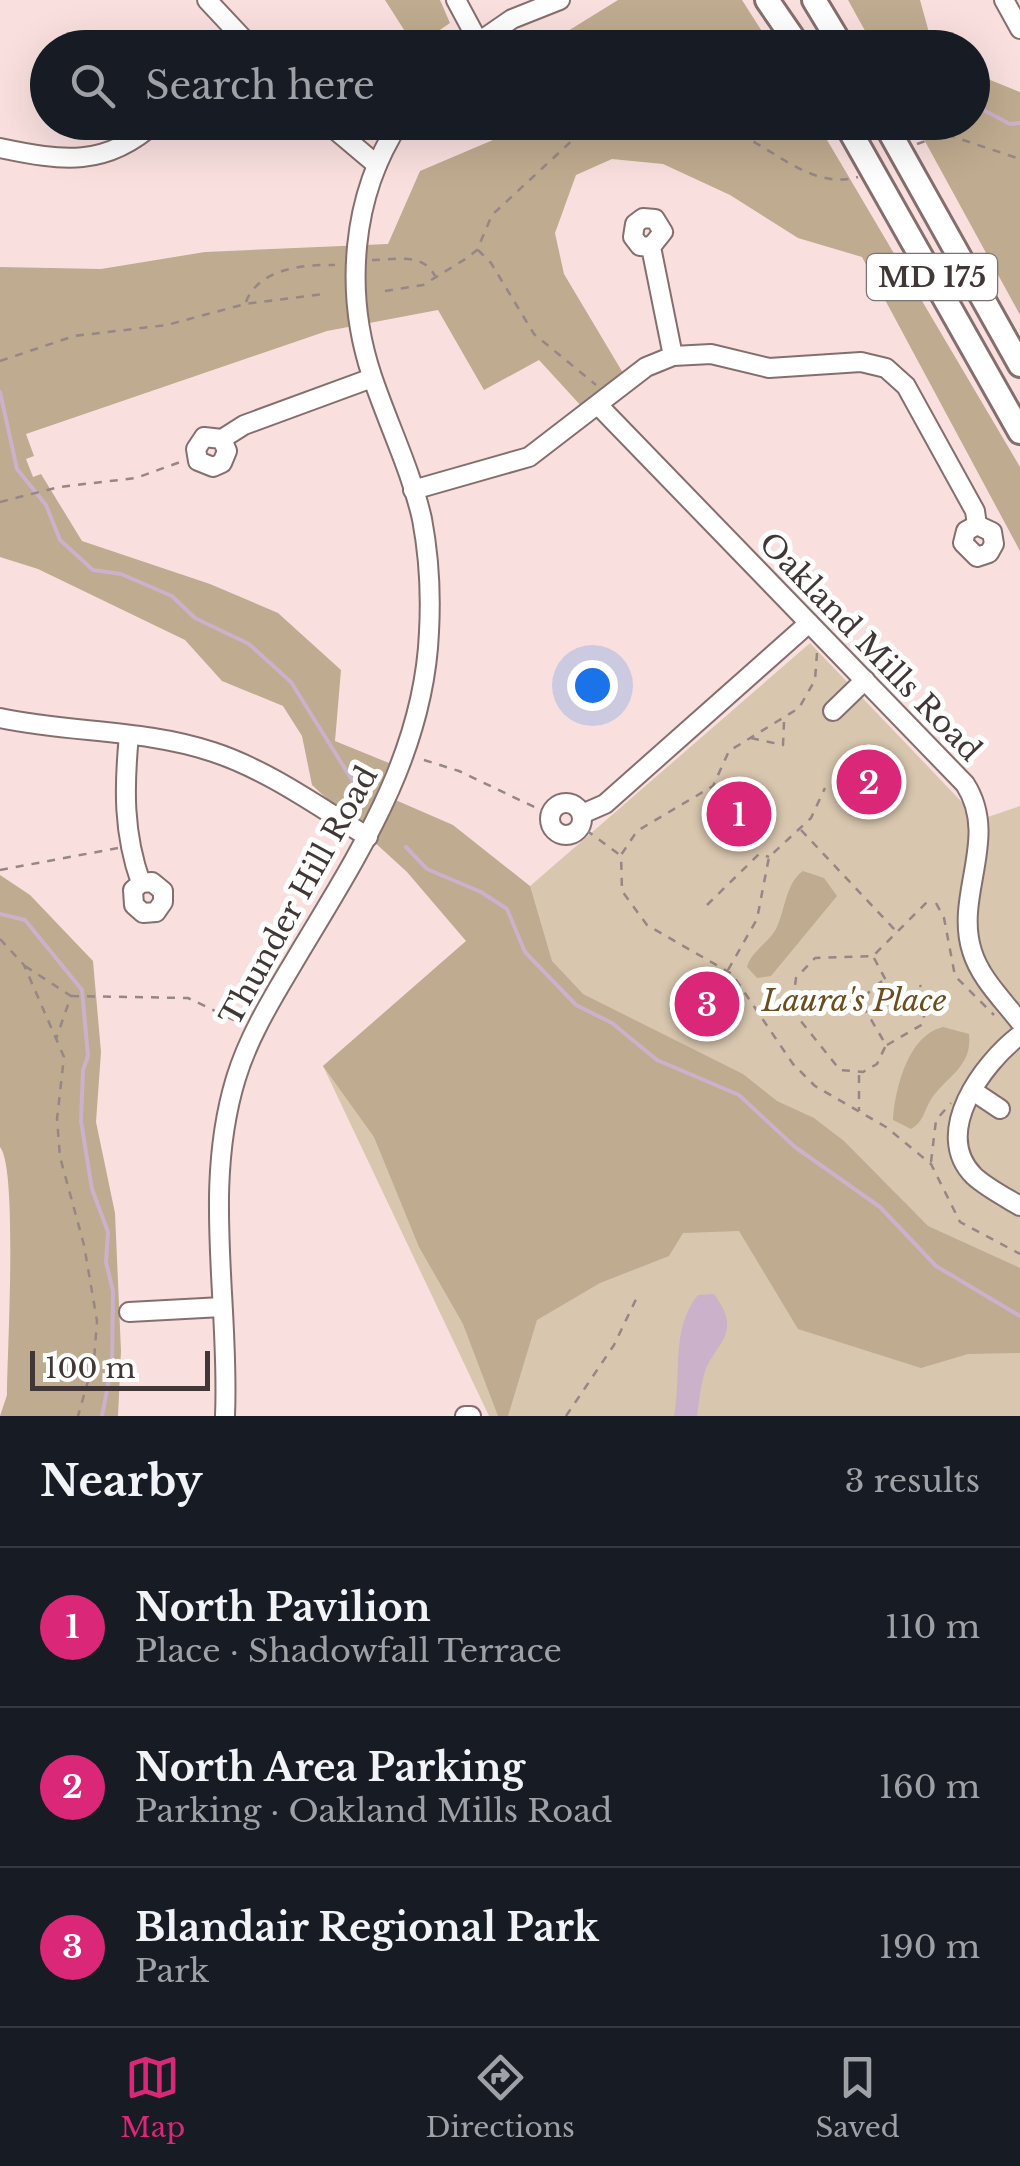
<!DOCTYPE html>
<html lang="en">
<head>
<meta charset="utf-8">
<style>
  :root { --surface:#171b24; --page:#20242c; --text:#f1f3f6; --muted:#9ea1a6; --line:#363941; --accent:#db2777 }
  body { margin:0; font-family:"Libre Baskerville",serif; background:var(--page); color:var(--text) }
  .scale { position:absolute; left:30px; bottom:25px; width:180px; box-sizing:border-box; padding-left:10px; border:5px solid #413737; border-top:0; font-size:28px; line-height:35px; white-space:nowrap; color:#413737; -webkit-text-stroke:8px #fff; paint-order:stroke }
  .you { position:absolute; left:592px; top:685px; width:35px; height:35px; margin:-25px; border:8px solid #fff; border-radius:50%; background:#1a73e8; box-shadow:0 0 0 15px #1a73e833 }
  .badge { display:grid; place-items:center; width:65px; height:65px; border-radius:50%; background:var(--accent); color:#fff; font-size:32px; font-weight:700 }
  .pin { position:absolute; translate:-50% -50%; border:5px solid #fff; box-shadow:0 2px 10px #0006 }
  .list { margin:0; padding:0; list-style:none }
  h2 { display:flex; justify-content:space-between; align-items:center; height:130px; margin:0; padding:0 40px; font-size:42px }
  h2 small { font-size:32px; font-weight:400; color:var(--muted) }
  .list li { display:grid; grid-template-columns:65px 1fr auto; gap:30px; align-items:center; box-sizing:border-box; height:160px; padding:0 40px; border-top:2px solid var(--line) }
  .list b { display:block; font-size:38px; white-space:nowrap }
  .list p { margin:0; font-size:32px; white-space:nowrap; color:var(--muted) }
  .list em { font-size:32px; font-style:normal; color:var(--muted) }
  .icon { flex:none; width:55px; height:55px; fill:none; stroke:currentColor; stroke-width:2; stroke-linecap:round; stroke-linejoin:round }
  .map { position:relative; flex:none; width:1020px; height:1416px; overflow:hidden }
  .search { position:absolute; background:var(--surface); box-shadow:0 10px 40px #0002; left:30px; right:30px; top:30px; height:110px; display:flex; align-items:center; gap:25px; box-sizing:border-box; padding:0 35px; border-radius:55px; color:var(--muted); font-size:38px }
  .sheet { height:610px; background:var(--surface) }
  nav { display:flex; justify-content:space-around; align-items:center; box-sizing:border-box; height:140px; border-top:2px solid var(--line); background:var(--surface); font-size:28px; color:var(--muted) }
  nav a { display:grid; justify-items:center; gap:5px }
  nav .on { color:var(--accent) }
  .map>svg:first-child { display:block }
  .green { fill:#d8c6ae }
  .forest { fill:#bfab8f }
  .water { fill:#cbb1ca }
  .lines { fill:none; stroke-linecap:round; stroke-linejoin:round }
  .stream { stroke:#cbb1ca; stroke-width:4 }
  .minor-casing { stroke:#856f6e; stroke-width:22 }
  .major-casing { stroke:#856f6e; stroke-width:28 }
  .path { stroke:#978686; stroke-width:2.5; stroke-dasharray:8 8; stroke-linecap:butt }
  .minor { stroke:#fff; stroke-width:18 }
  .major { stroke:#fff; stroke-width:22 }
  .labels { text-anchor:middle; stroke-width:10; stroke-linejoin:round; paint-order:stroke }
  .shield { fill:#fff; stroke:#7a7373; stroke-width:2.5 }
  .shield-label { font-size:28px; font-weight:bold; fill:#413737 }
  .street-label { font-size:30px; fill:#413737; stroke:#fff }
  .park-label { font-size:30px; font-style:italic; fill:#6b4d1e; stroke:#fff }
</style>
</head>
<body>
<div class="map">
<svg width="1020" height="1416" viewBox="0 0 1020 1416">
  <rect width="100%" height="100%" fill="#f9e0df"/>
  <polygon class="green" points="810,643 979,820 1020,806 1020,1416 489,1416 323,1066"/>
  <g class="forest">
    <polygon points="385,0 440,0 450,23 415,47"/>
    <polygon points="618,0 742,0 772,47 542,47"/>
    <polygon points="848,0 920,0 933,47 874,47"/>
    <polygon points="973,73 1020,92 1020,315 915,123 972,122"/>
    <polygon points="533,123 817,123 1020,467 1020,551 862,257 798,238 730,195 663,164 612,159 576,175 555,233 564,274 623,373 583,408 539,360 484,390 438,310 327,331 26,434 34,456 26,459 33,477 41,474 82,541 210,584 278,613 341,670 335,741 389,763 377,792 453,825 530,886 552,961 583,994 743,1074 777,1101 814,1118 844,1141 928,1226 1020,1268 1020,1353 968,1354 921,1368 798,1329 739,1231 683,1233 669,1256 600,1283 537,1320 508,1416 498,1416 463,1324 419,1247 374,1137 323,1066 466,941 407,872 312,785 302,736 283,706 222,681 185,640 38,569 0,557 0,267 101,269 205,252 388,244 420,171"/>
    <path d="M 803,871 L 824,878 L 837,896 L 771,976 L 757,978 L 747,967 C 751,952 768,943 776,929 C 785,911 786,882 803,871 Z"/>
    <path d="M 0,875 L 30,895 L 93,961 L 101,1052 L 96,1122 L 115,1213 L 121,1351 L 118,1416 L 0,1416 L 7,1395 C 7,1356 18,1168 0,1147 Z"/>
    <path d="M 943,1027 L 969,1034 C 973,1069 943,1077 929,1103 C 923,1114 923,1122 911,1129 L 893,1120 C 895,1089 908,1035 943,1027 Z"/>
  </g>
  <path class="water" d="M 714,1294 C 745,1336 713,1343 704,1375 C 700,1388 699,1403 697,1416 L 674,1416 C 682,1376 670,1329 698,1295 Z"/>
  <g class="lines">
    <g class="stream">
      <polyline points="573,33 609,48"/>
      <polyline points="972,104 1010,124 1020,123"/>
      <polyline points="0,392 17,469 46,505 60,540 93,570 121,574 172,596 195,618 249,644 291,682 357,788"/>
      <polyline points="406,847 427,869 481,892 507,909 525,952 576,1005 612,1023 657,1060 739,1095 795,1147 880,1207 936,1266 1020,1316"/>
      <polyline points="0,914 25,920 82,990 88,1056 83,1070 81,1121 92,1189 108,1232 106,1262 113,1291 112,1364 102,1416"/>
    </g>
    <defs>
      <g id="minor">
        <polyline points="207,0 252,48"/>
        <polyline points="456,0 478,41"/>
        <polyline points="1004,0 1020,29"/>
        <polyline points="470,48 512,19 560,0"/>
        <polyline points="326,122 377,165"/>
        <path d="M 0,148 C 62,161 106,168 156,122"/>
        <polyline points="651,247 640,246 633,237 635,224 643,218 655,219 663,232 651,247 673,356"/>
        <path d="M 598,405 L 965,784 C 1000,838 954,895 972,951 C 980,978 1003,1000 1020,1022"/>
        <polyline points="222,439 227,451 222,463 213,467 198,461 196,449 204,437 222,439 244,425 372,378"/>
        <polyline points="413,490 529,457 646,367 673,356 711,354 769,368 861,362 886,368 906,386 975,511 977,525 966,531 963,543 977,557 989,553 994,544 992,532 977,525"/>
        <polyline points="833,711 865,680"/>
        <path d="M 0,718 C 70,733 145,729 213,752 C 268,770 319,807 368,837"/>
        <path d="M 129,735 C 124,787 123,833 141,883 L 152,882 L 163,891 L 163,902 L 156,912 L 143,913 L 134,905 L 133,890 L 141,883"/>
        <circle cx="566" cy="819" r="16"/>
        <polyline points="582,814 605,804 809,623"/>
        <path d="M 1020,1035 C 983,1063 931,1133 974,1176 C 987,1188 1005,1197 1020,1206"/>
        <polyline points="973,1091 1000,1109"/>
        <polyline points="129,1312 222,1307"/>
        <path d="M 225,1416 C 230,1302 202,1189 236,1078 C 250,1032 277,991 301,950 C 361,850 424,753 429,632 C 431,595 429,556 422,519 C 411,470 388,424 372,376 C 344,293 351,196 400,122"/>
        <polyline points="465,1416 471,1416"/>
      </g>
      <g id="major">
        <polyline points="767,0 800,48"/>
        <polyline points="814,0 843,48"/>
        <polyline points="845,122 1020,432"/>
        <polyline points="884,122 1020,365"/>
      </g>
    </defs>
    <use href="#minor" class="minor-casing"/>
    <use href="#major" class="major-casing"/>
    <g class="path">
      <path d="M 693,122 C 708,126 725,128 739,134 C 776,151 814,190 858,177"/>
      <polyline points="917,144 945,134 1020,159"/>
      <polyline points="478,250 491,263 534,334 596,385"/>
      <path d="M 372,260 C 395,260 423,252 435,276"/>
      <polyline points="385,291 423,285 467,258 477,250 492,215 592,122"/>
      <path d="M 246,302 C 258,269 304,264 335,265"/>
      <polyline points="0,361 74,336 167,325 245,304 323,294"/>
      <polyline points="0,502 59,487 136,478 183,461"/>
      <polyline points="817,653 815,680 799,708 729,751 713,786 637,831 621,855 622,891 647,925 732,974 793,1064 815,1086 886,1127 931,1164 960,1222 1020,1254"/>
      <polyline points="751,738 783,745 784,722"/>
      <polyline points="424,760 459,771 551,815"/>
      <polyline points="586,830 620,855"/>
      <polyline points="801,830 895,930"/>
      <polyline points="0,870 118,848"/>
      <polyline points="936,903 944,918 955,976 994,1015"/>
      <polyline points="707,905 759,854 769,857"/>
      <polyline points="0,939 24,965 64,1057 57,1119 60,1157 84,1245 97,1321 94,1360 78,1416"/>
      <polyline points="874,958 890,988 925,999"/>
      <polyline points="25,966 71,996 56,1039"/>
      <polyline points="728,970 757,919 769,857 811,818 825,788"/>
      <polyline points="882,981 868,993 863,1006 886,1045 877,1064 863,1072 840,1070 792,1010 796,978 815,958 873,956 931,898"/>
      <polyline points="71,996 188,998 236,1021"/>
      <polyline points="887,1045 923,1024 926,999 920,985"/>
      <polyline points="859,1075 859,1111"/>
      <polyline points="931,1162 936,1120 951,1103"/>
      <polyline points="566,1416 614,1345 639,1293"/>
    </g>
    <use href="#minor" class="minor"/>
    <use href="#major" class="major"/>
  </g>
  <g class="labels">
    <rect class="shield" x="867" y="254" width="130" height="46" rx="8"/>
    <g class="shield-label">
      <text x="932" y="287">MD 175</text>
    </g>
    <g class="street-label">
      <text transform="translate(870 647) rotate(46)" y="10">Oakland Mills Road</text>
      <text transform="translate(299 896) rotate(-61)" y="10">Thunder Hill Road</text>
    </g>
    <g class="park-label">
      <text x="854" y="1011">Laura's Place</text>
    </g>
  </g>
</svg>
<div class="scale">100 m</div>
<div class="you"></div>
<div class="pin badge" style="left:739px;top:814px">1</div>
<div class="pin badge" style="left:869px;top:782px">2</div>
<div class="pin badge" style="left:707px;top:1004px">3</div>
<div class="search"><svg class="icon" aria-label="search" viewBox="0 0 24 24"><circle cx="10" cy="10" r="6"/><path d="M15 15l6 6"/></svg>Search here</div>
</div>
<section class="sheet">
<h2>Nearby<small>3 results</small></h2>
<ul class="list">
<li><span class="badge">1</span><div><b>North Pavilion</b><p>Place · Shadowfall Terrace</p></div><em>110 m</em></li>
<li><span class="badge">2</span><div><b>North Area Parking</b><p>Parking · Oakland Mills Road</p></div><em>160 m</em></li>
<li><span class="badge">3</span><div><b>Blandair Regional Park</b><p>Park</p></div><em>190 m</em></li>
</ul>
</section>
<nav>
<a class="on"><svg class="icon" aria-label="map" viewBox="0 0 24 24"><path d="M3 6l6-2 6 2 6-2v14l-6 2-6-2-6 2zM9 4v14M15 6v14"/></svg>Map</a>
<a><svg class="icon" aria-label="directions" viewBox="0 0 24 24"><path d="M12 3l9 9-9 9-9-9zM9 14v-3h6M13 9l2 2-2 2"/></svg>Directions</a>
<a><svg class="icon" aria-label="saved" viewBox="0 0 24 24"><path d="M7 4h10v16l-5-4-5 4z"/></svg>Saved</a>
</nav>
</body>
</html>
